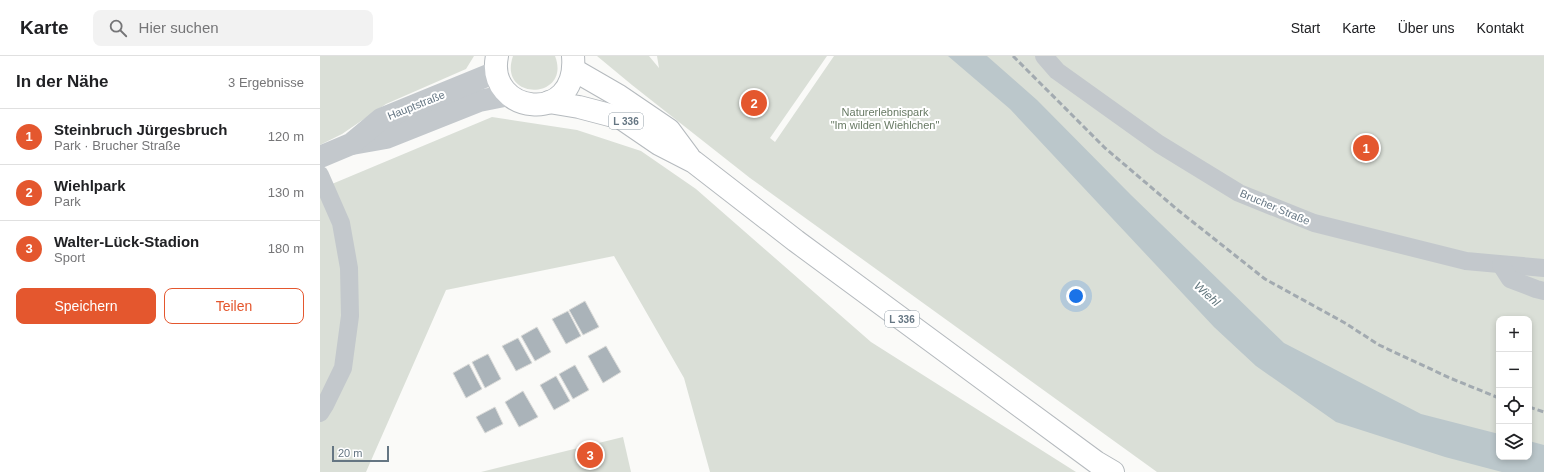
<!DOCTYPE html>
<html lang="de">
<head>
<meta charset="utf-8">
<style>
  :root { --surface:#fff; --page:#f2f2f2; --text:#202124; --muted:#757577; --line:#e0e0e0; --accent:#e4572e }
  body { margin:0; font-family:Helvetica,sans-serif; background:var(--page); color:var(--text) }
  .controls { position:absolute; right:12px; bottom:12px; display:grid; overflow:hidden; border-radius:8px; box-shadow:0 2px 6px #0003 }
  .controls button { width:36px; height:36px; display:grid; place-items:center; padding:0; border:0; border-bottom:1px solid var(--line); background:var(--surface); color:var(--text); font:20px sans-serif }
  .scale { position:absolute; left:12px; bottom:10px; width:57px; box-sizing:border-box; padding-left:4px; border:2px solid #657683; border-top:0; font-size:11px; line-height:14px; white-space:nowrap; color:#657683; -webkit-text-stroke:3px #fff; paint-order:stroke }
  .you { position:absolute; left:756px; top:240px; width:14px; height:14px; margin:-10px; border:3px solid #fff; border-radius:50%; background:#1a73e8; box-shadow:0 0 0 6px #1a73e833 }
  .badge { display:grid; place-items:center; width:26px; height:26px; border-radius:50%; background:var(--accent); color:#fff; font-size:13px; font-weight:700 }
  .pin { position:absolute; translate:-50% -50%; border:2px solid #fff; box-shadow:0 1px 4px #0006 }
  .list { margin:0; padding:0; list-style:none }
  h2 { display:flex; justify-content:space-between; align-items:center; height:52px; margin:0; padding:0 16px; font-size:17px }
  h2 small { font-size:13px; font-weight:400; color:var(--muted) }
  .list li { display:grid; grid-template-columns:26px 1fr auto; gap:12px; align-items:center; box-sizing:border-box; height:56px; padding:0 16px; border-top:1px solid var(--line) }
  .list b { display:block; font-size:15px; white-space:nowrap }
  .list p { margin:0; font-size:13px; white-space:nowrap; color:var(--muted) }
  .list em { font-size:13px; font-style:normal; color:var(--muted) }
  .actions { display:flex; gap:8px; padding:12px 16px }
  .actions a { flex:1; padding:9px 0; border:1px solid var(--accent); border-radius:8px; text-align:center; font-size:14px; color:var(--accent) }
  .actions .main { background:var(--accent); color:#fff }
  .icon { flex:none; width:22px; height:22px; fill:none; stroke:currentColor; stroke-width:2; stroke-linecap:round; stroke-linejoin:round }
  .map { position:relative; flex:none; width:1224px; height:416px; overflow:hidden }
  header { display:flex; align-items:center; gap:24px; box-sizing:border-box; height:56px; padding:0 20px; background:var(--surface); border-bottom:1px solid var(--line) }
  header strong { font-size:19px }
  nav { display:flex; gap:22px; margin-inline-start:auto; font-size:14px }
  .search { width:280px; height:36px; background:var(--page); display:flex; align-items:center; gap:10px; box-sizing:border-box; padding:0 14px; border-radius:8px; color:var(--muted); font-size:15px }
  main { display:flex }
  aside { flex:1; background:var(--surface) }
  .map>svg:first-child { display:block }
  .green { fill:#dadfd7; fill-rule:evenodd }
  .water { fill:#bbc7cb }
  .building { fill:#aab3b9; stroke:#dcdcda }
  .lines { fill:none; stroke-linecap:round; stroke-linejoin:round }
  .primary-casing { stroke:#b5babe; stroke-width:24 }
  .minor { stroke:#c3c8cc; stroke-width:18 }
  .tertiary { stroke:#c3c8cc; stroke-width:22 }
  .primary { stroke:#fff; stroke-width:22 }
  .rail { stroke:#a2aab0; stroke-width:3; stroke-dasharray:6 3; stroke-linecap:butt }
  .labels { text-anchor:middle; stroke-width:4; stroke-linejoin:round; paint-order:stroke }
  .shield { fill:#fff; stroke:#939fa8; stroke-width:1 }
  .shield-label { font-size:10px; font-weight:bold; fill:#657683 }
  .street-label { font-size:11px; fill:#657683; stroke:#fff }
  .park-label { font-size:11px; fill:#687a64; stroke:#fff }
  .water-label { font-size:12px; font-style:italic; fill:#60757c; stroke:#fff }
</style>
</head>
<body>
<header>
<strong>Karte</strong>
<div class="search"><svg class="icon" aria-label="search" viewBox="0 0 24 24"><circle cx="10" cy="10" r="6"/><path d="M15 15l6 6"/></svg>Hier suchen</div>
<nav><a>Start</a><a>Karte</a><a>Über uns</a><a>Kontakt</a></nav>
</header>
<main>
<aside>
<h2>In der Nähe<small>3 Ergebnisse</small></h2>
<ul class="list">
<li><span class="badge">1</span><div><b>Steinbruch Jürgesbruch</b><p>Park · Brucher Straße</p></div><em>120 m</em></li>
<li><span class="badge">2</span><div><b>Wiehlpark</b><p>Park</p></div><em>130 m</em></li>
<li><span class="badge">3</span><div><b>Walter-Lück-Stadion</b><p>Sport</p></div><em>180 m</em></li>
</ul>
<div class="actions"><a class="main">Speichern</a><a>Teilen</a></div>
</aside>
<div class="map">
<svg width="1224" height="416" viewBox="0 0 1224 416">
  <rect width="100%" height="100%" fill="#fafaf8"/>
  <g class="green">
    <polygon points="0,0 154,0 146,13 66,48 22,78 0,89"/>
    <path d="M 193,0 L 235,0 C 252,44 177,46 193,0 Z"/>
    <path d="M 277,0 L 329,0 L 339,12 L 337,0 L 507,0 L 450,82 L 455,86 L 514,0 L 1224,0 L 1224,416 L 837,416 L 430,122 L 312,29 ZM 1179,263 L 1209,263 L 1209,401 L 1179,401 Z"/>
    <polygon points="172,61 257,74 321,95 376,133 551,286 756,416 390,416 364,322 294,200 126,234 46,416 0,416 0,133"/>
    <polygon points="303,381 311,416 161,416"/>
  </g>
  <polygon class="water" points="628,0 667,0 717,44 811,139 964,287 1101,358 1179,378 1179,401 1209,401 1209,385 1224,389 1224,416 1182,416 1125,401 1016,366 936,310 894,271 690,53"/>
  <g class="building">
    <polygon points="265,245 279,271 263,279 249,254"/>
    <polygon points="248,255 261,280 246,288 232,263"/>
    <polygon points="217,271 231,296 215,305 201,280"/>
    <polygon points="198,282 212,307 196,315 182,290"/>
    <polygon points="286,290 301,316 283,327 268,300"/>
    <polygon points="168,298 181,323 165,332 152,306"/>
    <polygon points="149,308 162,333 146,342 133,317"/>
    <polygon points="255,309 269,334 253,343 239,318"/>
    <polygon points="236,320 250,345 234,354 220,329"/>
    <polygon points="203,335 218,361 199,371 185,346"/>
    <polygon points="175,351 183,368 165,377 156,361"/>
  </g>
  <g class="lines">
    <defs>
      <g id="primary">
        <path d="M 177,0 C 165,58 259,71 253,0"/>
        <polyline points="254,14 299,40 349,74 369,101"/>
        <polyline points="229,46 259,51 301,62 339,88 374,106 476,185 776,406 793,416"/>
      </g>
    </defs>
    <use href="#primary" class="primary-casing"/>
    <g class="minor">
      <polyline points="724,0 737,15 839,88 919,137 994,167 1146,205 1224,212"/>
      <polyline points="0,119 21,167 29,212 30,260 23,312 5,349 0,357"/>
      <polyline points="1181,209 1190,223 1216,233 1224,235"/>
    </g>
    <g class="tertiary">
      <polyline points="32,88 66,82 159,45 189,39"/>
      <polyline points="0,101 31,88 61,63 176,16"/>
    </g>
    <use href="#primary" class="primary"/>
    <g class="rail">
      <polyline points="693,0 785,92 859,155 945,223 1025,267 1059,289 1130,322 1179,342"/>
      <polyline points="1209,351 1224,356"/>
    </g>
  </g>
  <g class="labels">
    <g class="shield">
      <rect x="289" y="57" width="34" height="16" rx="3"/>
      <rect x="565" y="255" width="34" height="16" rx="3"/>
    </g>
    <g class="shield-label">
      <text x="306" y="69">L 336</text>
      <text x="582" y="267">L 336</text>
    </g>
    <g class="street-label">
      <text transform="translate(96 49) rotate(-22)" y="4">Hauptstraße</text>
      <text transform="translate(955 151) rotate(23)" y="4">Brucher Straße</text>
    </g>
    <g class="park-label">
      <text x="565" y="60">Naturerlebnispark<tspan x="565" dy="13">"Im wilden Wiehlchen"</tspan></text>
    </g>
    <g class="water-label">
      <text transform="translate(887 238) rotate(42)" y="4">Wiehl</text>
    </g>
  </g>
</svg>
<div class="controls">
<button>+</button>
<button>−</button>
<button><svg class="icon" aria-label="locate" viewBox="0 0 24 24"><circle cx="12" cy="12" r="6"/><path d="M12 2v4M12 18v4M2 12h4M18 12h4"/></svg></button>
<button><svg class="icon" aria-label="layers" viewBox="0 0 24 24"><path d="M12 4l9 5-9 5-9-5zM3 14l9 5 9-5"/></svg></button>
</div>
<div class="scale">20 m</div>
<div class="you"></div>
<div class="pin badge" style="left:1046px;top:92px">1</div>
<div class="pin badge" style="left:434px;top:47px">2</div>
<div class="pin badge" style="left:270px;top:399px">3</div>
</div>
</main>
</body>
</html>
